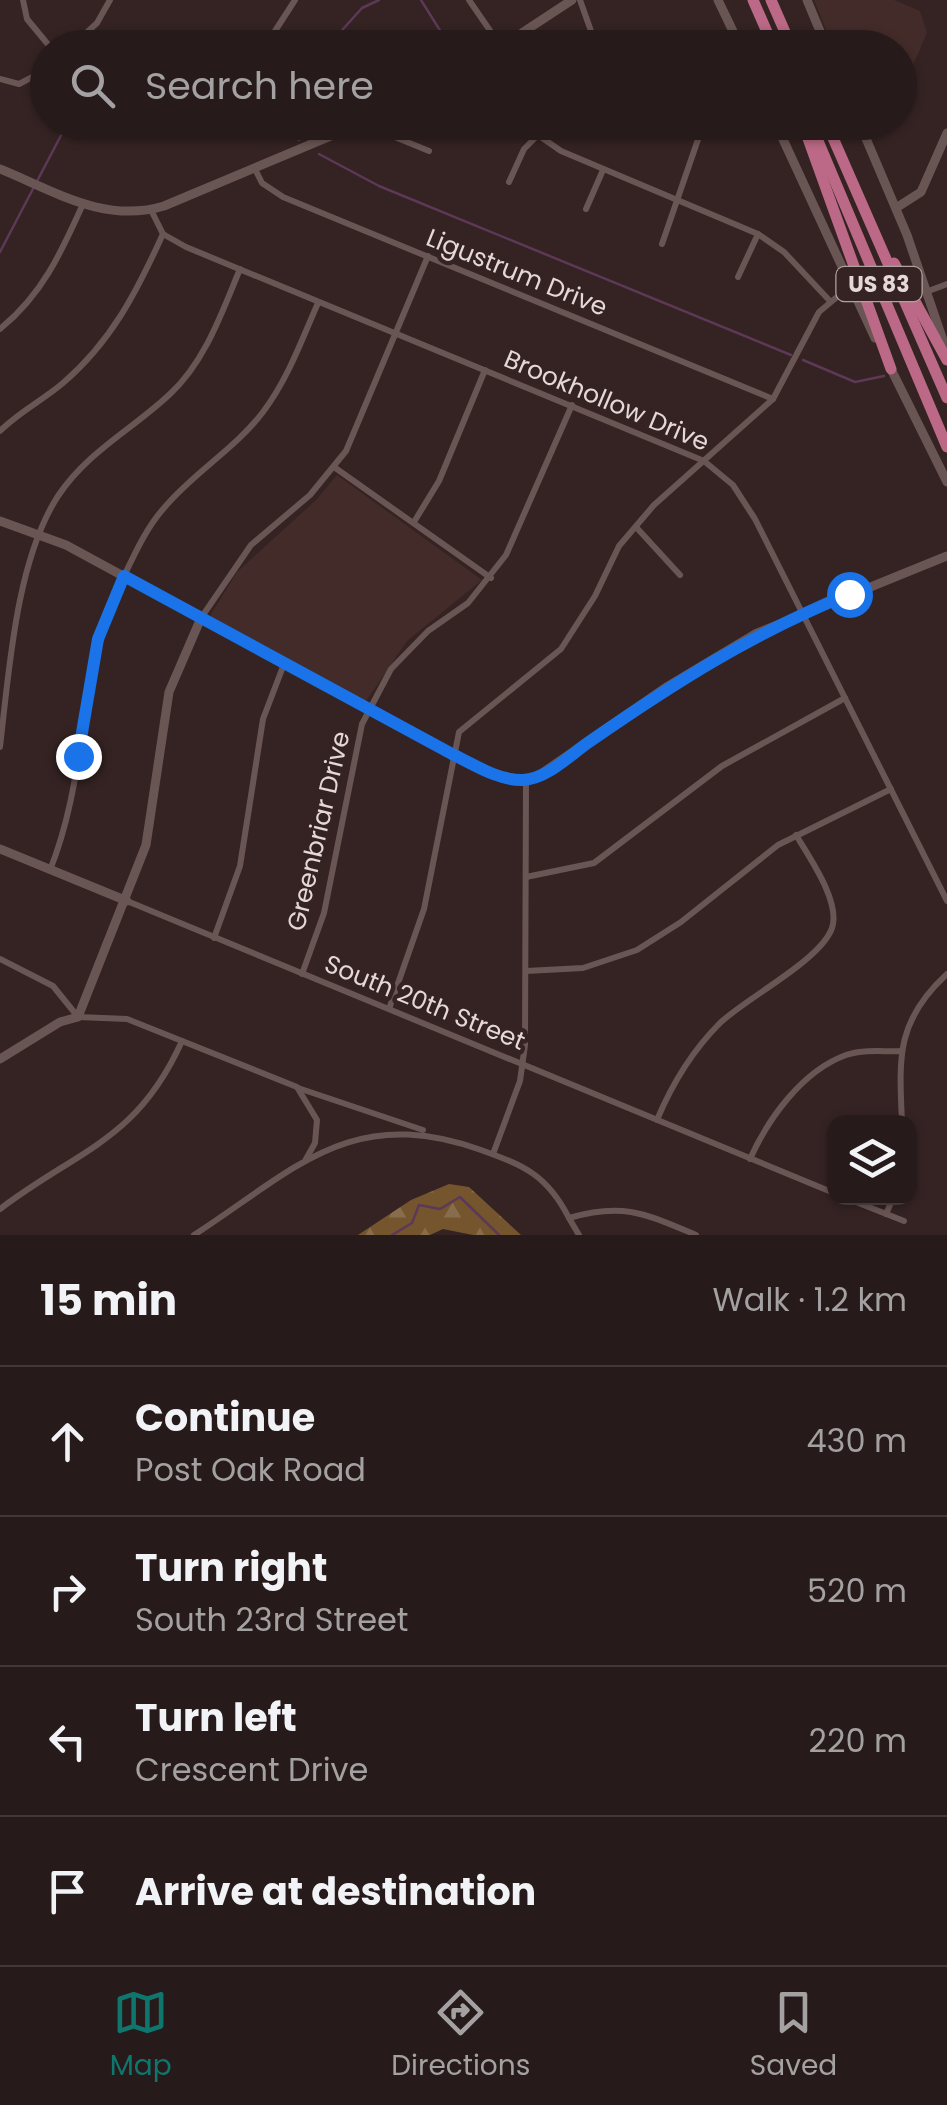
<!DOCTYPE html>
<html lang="en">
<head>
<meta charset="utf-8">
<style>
  :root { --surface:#271a1a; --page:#332727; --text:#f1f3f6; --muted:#a4a1a2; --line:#433839; --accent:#0f766e }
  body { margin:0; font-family:Poppins,sans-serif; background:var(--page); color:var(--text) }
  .controls { position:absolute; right:30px; bottom:30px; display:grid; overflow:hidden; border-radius:20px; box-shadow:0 2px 8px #0004 }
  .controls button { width:90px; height:90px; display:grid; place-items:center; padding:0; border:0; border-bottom:2px solid var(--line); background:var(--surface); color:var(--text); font:50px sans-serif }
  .stop { position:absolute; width:30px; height:30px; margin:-22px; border:8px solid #1a73e8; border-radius:50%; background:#fff }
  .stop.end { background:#1a73e8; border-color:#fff; box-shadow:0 2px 10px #0008 }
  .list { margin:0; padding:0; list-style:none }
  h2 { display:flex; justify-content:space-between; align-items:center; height:130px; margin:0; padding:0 40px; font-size:42px }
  h2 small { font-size:32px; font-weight:400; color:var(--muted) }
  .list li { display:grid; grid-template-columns:65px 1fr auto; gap:30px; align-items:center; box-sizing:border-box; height:150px; padding:0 40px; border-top:2px solid var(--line) }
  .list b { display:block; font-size:38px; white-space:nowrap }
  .list p { margin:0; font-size:32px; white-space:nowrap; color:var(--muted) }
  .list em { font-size:32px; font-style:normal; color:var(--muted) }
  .icon { flex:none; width:55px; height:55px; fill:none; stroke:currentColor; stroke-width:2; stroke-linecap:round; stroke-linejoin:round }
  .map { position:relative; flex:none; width:947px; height:1235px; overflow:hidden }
  .search { position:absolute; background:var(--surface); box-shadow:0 2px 8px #0004; left:30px; right:30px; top:30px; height:110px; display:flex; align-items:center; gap:25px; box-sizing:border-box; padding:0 35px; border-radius:55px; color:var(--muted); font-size:38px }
  .sheet { height:730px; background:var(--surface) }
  nav { display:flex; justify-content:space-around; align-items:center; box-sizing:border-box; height:140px; border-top:2px solid var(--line); background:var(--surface); font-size:28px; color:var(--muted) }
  nav a { display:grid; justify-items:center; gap:5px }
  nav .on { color:var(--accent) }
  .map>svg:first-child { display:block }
  .built { fill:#432b29 }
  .forest { fill:url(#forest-firs) }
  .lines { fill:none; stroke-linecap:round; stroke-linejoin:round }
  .stream { stroke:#5d3857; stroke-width:2.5 }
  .street { stroke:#695554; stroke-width:6 }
  .secondary { stroke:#695554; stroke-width:9 }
  .highway { stroke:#bb6986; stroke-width:11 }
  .route { stroke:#1a73e8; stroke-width:12 }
  .labels { text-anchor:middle; stroke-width:9; stroke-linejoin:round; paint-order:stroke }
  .shield { fill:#342322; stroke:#b0a2a1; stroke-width:2.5 }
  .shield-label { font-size:22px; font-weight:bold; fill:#e5d9d8 }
  .street-label { font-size:25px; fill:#e5d9d8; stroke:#342322 }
</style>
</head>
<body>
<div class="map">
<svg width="947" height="1235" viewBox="0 0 947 1235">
  <defs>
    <pattern id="forest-firs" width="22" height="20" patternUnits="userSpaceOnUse" patternTransform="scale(2.5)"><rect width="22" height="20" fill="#74552e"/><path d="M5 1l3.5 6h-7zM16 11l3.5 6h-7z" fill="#886d4c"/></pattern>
  </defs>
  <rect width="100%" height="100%" fill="#342322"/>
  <g class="built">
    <polygon points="814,0 894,0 920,11 927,33 900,95 900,48 833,47"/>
    <polygon points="337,475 482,580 407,641 366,701 210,616 237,572 316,500"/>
  </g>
  <polygon class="forest" points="449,1184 469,1187 521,1235 473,1235 443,1229 430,1235 358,1235 411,1200"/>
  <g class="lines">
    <g class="stream">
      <polyline points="421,0 451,48"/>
      <polyline points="326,48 362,8 379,0"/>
      <polyline points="274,122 299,140"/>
      <polyline points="319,154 379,186 791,355"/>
      <polyline points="0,252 68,122"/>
      <polyline points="803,360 855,382 884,376"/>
      <polyline points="392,1235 412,1223 419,1205 440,1209 460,1197 499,1235"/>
    </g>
    <g class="street">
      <polyline points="23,0 27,19 51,48"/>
      <polyline points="469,0 502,48"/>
      <polyline points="580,0 597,48"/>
      <polyline points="275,31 295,0"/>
      <polyline points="70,48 97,23 110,0"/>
      <polyline points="0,79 19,84 48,69"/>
      <polyline points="379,122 390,135 429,151"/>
      <polyline points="531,122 538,135 561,151 758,234 784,252 829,300"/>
      <polyline points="255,169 262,183 283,197 773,399"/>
      <polyline points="509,182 524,149 538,135"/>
      <polyline points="586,209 603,170"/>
      <polyline points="151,210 163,234 186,247 704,461 733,485 755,519 947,901"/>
      <polyline points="662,244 704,122"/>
      <polyline points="738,277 758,234"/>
      <polyline points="926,292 947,284"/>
      <path d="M 0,329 C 42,295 61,253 83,204"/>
      <path d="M 0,431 C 19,412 43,400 63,383 C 112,341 137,291 163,234"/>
      <polyline points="334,467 491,578"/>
      <polyline points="414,522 439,481 485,370"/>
      <polyline points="636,527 680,575"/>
      <polyline points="201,618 251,545 310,495 346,451 428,256"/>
      <path d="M 0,747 C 9,671 16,561 58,496 C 87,452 133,429 170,394 C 205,362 222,312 240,269"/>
      <path d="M 50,870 C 89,773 78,669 125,574 C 136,551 147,527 164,508 C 193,473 235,449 263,412 C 288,379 302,339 318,303"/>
      <polyline points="526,877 594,863 722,766 845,698"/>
      <polyline points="127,901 834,1193"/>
      <polyline points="214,938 240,866 263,719 284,664"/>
      <polyline points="0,959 53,986 78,1017 127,1019 297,1087 317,1120 315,1143 306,1159"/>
      <polyline points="526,971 583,968 637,950 681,922 778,845 891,789"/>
      <polyline points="302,974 324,913 362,724 391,669 428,631 468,603 506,555 572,405"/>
      <polyline points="389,1009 424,909 459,732 561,649 595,596 619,546 654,505 773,399 819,312 849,287"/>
      <polyline points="298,1088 423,1130"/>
      <path d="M 657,1120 C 672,1084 692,1051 720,1023 C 746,998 821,960 832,928 C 841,902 809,857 796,835"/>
      <path d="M 902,1122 C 899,1057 896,1021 947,974"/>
      <polyline points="493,1154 520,1081 525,1045 526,780"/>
      <path d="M 750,1159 C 768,1119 802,1071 846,1055 C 863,1049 884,1052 902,1051"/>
      <polyline points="846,1198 904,1221"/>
      <path d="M 0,1209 C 79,1149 137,1141 182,1041"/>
      <polyline points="886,1214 893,1198"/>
      <path d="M 194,1235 C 297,1168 351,1104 481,1150 C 525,1166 547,1175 569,1218"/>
      <path d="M 579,1235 L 569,1218 C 624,1202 646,1214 696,1235"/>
    </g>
    <g class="secondary">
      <polyline points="718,0 741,48"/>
      <polyline points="807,0 827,48"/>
      <polyline points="499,48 572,0"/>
      <polyline points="775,122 875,338"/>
      <polyline points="859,122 907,235 946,349"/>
      <path d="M 0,169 C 54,191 105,224 164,206 L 364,122"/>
      <polyline points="896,208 921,192 947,133"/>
      <polyline points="889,365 947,482"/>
      <polyline points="0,521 66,545 451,754 499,776 526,780 538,776 668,686 755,634 947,556"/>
      <polyline points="0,849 127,901"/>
      <polyline points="0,1059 60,1022 78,1017 146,845 169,692 201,618"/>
    </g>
    <g class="highway">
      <polyline points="753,0 774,48"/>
      <polyline points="771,0 792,48"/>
      <polyline points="802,122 891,369"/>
      <polyline points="810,122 947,447"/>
      <polyline points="826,122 947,398"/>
      <polyline points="894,263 947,360"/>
    </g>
  </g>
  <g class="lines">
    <path class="route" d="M 78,756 L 98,639 L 124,576 L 452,754 C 473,764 499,781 523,780 C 547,779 570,755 589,742 C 677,681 750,635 849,594"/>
  </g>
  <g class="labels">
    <rect class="shield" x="836.5" y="267" width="85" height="34" rx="8"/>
    <g class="shield-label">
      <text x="879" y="292">US 83</text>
    </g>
    <g class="street-label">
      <text transform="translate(517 272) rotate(22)" y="9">Ligustrum Drive</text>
      <text transform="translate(607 400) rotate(23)" y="9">Brookhollow Drive</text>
      <text transform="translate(318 831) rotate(-77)" y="9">Greenbriar Drive</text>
      <text transform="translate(425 1002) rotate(22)" y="9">South 20th Street</text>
    </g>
  </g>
</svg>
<div class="controls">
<button><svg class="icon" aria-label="layers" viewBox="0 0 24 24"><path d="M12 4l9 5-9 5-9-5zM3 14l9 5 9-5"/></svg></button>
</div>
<div class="stop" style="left:849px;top:594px"></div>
<div class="stop end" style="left:78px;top:756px"></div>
<div class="search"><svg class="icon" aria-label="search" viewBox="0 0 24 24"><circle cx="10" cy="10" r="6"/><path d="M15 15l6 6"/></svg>Search here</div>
</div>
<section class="sheet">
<h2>15 min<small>Walk · 1.2 km</small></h2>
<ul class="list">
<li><svg class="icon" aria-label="ahead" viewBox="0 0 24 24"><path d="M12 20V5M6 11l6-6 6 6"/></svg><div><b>Continue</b><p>Post Oak Road</p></div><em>430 m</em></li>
<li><svg class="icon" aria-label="right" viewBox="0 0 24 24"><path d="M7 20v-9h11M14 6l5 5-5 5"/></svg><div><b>Turn right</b><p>South 23rd Street</p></div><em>520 m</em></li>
<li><svg class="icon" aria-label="left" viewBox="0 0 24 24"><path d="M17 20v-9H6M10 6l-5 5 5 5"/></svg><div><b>Turn left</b><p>Crescent Drive</p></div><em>220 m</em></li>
<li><svg class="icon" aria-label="arrive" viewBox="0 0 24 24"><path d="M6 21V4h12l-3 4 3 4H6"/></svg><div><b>Arrive at destination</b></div></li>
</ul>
</section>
<nav>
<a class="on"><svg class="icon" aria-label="map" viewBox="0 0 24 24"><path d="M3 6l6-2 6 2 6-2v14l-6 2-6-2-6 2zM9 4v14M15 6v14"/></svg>Map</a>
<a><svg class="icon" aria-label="directions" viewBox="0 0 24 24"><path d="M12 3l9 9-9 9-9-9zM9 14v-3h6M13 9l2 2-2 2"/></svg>Directions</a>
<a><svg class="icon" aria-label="saved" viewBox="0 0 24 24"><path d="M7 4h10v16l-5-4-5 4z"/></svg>Saved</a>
</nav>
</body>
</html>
